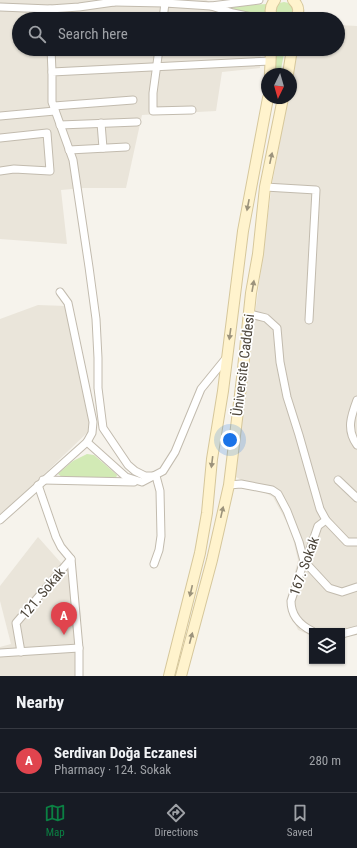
<!DOCTYPE html>
<html lang="en">
<head>
<meta charset="utf-8">
<style>
  :root { --surface:#171b24; --page:#20242c; --text:#f1f3f6; --muted:#9ea1a6; --line:#363941; --accent:#0b8043 }
  body { margin:0; font-family:"Roboto Condensed",sans-serif; background:var(--page); color:var(--text) }
  .controls { position:absolute; right:12px; bottom:12px; display:grid; overflow:hidden; border-radius:0px; box-shadow:0 1px 3px #0004 }
  .controls button { width:36px; height:36px; display:grid; place-items:center; padding:0; border:0; border-bottom:1px solid var(--line); background:var(--surface); color:var(--text); font:20px sans-serif }
  .compass { position:absolute; left:261px; top:68px; width:36px; height:36px; border-radius:50%; background:var(--surface); box-shadow:0 1px 3px #0004; rotate:185deg }
  .you { position:absolute; left:230px; top:440px; width:14px; height:14px; margin:-10px; border:3px solid #fff; border-radius:50%; background:#1a73e8; box-shadow:0 0 0 6px #1a73e833 }
  .badge { display:grid; place-items:center; width:26px; height:26px; border-radius:50%; background:var(--accent); color:#fff; font-size:13px; font-weight:700 }
  .pin { position:absolute; translate:-50% -33px; filter:drop-shadow(0 1px 2px #0008) }
  .pin::after { content:''; position:absolute; top:21px; width:14px; height:12px; background:inherit; clip-path:polygon(0 0,100% 0,50% 100%) }
  .list { margin:0; padding:0; list-style:none }
  h2 { display:flex; justify-content:space-between; align-items:center; height:52px; margin:0; padding:0 16px; font-size:17px }
  h2 small { font-size:13px; font-weight:400; color:var(--muted) }
  .list li { display:grid; grid-template-columns:26px 1fr auto; gap:12px; align-items:center; box-sizing:border-box; height:64px; padding:0 16px; border-top:1px solid var(--line) }
  .list b { display:block; font-size:15px; white-space:nowrap }
  .list p { margin:0; font-size:13px; white-space:nowrap; color:var(--muted) }
  .list em { font-size:13px; font-style:normal; color:var(--muted) }
  .icon { flex:none; width:22px; height:22px; fill:none; stroke:currentColor; stroke-width:2; stroke-linecap:round; stroke-linejoin:round }
  .map { position:relative; flex:none; width:357px; height:676px; overflow:hidden }
  .search { position:absolute; background:var(--surface); box-shadow:0 1px 3px #0004; left:12px; right:12px; top:12px; height:44px; display:flex; align-items:center; gap:10px; box-sizing:border-box; padding:0 14px; border-radius:22px; color:var(--muted); font-size:15px }
  .sheet { height:116px; background:var(--surface) }
  nav { display:flex; justify-content:space-around; align-items:center; box-sizing:border-box; height:56px; border-top:1px solid var(--line); background:var(--surface); font-size:11px; color:var(--muted) }
  nav a { display:grid; justify-items:center; gap:2px }
  nav .on { color:var(--accent) }
  .map>svg:first-child { display:block }
  .residential { fill:#eae5da }
  .green { fill:#d2eab5 }
  .lines { fill:none; stroke-linecap:round; stroke-linejoin:round }
  .street-casing { stroke:#c2bbae; stroke-width:9 }
  .secondary-casing { stroke:#d6c79b; stroke-width:12 }
  .street { stroke:#fff; stroke-width:7 }
  .secondary { stroke:#fff3cd; stroke-width:10 }
  .oneway { fill:#9c937c }
  .labels { text-anchor:middle; stroke-width:3.5; stroke-linejoin:round; paint-order:stroke }
  .street-label { font-size:14px; fill:#4b4439; stroke:#fff }
</style>
</head>
<body>
<div class="map">
<svg width="357" height="676" viewBox="0 0 357 676">
  <rect width="100%" height="100%" fill="#f6f3ec"/>
  <g class="residential">
    <polygon points="0,0 206,0 243,19 19,19 19,49 261,49 260,68 222,72 216,111 142,115 126,188 84,188 61,190 67,244 0,239"/>
    <polygon points="338,25 357,26 357,634 342,636 342,631 312,631 312,636 298,630 287,604 298,560 291,530 273,497 234,476 272,184 288,98 291,98 291,83 297,49 338,49"/>
    <polygon points="38,305 66,306 93,427 35,483 0,514 0,319"/>
    <polygon points="38,537 69,572 81,676 0,676 0,647 11,644 0,601 0,586"/>
  </g>
  <g class="green">
    <circle cx="284" cy="11" r="9"/>
    <polygon points="267,4 267,17 218,7"/>
    <polygon points="276,49 285,49 280,74 276,74"/>
    <polygon points="87,454 94,455 117,475 116,478 62,477 58,474 60,472 73,461"/>
  </g>
  <g class="lines">
    <defs>
      <g id="street">
        <polyline points="114,0 114,2 165,3"/>
        <polyline points="259,0 211,6 233,13 261,19"/>
        <polyline points="0,7 50,9 79,7 114,2"/>
        <polyline points="50,9 50,19"/>
        <polyline points="163,19 165,3 211,6"/>
        <polyline points="51,49 52,72"/>
        <polyline points="159,49 153,93 153,111 192,110"/>
        <polyline points="54,106 133,100"/>
        <polyline points="0,116 55,111"/>
        <polyline points="101,123 103,148"/>
        <polyline points="60,125 137,122"/>
        <polyline points="0,138 47,133 50,171 14,169 0,171"/>
        <polyline points="69,150 126,147"/>
        <polyline points="265,187 316,190 309,320"/>
        <polyline points="60,292 68,303 93,422 92,433 87,442"/>
        <polyline points="250,314 266,318 277,328 280,362 287,397 299,435 320,509 326,520 347,542 357,542"/>
        <path d="M 357,400 C 351,416 346,430 357,445"/>
        <polyline points="43,480 134,482"/>
        <polyline points="338,480 357,498"/>
        <polyline points="38,485 56,537 61,547 71,559 79,648 79,676"/>
        <polyline points="229,485 241,484 272,490 278,494 287,511 299,542 304,561 329,588 342,592 357,587"/>
        <polyline points="0,520 87,442 126,477 142,482 163,471 175,452 201,389 227,357"/>
        <polyline points="154,564 159,550 161,536 160,491 156,476 145,476 135,471 128,465 103,428 98,388 98,358 96,319 89,267 73,160 52,102 52,72 271,61"/>
        <path d="M 312,631 C 300,625 291,615 291,601 L 304,561 L 309,552 L 318,526 L 326,520"/>
        <polyline points="342,634 357,630"/>
        <polyline points="21,652 16,623 71,559"/>
        <polyline points="0,653 79,648"/>
      </g>
      <g id="secondary">
        <path d="M 293,0 C 299,6 300,12 295,19"/>
        <path d="M 273,19 C 269,12 270,6 275,0"/>
        <polyline points="270,74 271,49"/>
        <polyline points="288,74 292,49"/>
        <polyline points="169,676 200,553 207,513 212,459 223,391 243,231 268,98"/>
        <polyline points="181,676 212,560 229,485 242,378 251,293 258,254 265,187 283,98"/>
      </g>
    </defs>
    <use href="#street" class="street-casing"/>
    <use href="#secondary" class="secondary-casing"/>
    <use href="#street" class="street"/>
    <use href="#secondary" class="secondary"/>
  </g>
  <defs><path id="oneway-solid" d="M-6-.8H1V-3.2L6.5 0L1 3.2V.8H-6Z"/></defs>
  <g class="oneway">
    <use href="#oneway-solid" transform="translate(271 158) rotate(-78)"/>
    <use href="#oneway-solid" transform="translate(248 205) rotate(101)"/>
    <use href="#oneway-solid" transform="translate(253 286) rotate(-80)"/>
    <use href="#oneway-solid" transform="translate(230 334) rotate(98)"/>
    <use href="#oneway-solid" transform="translate(212 462) rotate(97)"/>
    <use href="#oneway-solid" transform="translate(222 512) rotate(-77)"/>
    <use href="#oneway-solid" transform="translate(191 591) rotate(103)"/>
    <use href="#oneway-solid" transform="translate(191 638) rotate(-75)"/>
  </g>
  <g class="labels">
    <g class="street-label">
      <text transform="translate(243 365) rotate(-83)" y="5">Üniversite Caddesi</text>
      <text transform="translate(304 566) rotate(-70)" y="5">167. Sokak</text>
      <text transform="translate(42 593) rotate(-50)" y="5">121. Sokak</text>
    </g>
  </g>
</svg>
<div class="controls">
<button><svg class="icon" aria-label="layers" viewBox="0 0 24 24"><path d="M12 4l9 5-9 5-9-5zM3 14l9 5 9-5"/></svg></button>
</div>
<svg class="compass" viewBox="-18 -18 36 36"><path d="M0-13l5 13h-10z" fill="#e53935"/><path d="M0 13l5-13h-10z" fill="#9ea1a6"/></svg>
<div class="you"></div>
<div class="pin badge" style="left:64px;top:635px;background:#e0444e">A</div>
<div class="search"><svg class="icon" aria-label="search" viewBox="0 0 24 24"><circle cx="10" cy="10" r="6"/><path d="M15 15l6 6"/></svg>Search here</div>
</div>
<section class="sheet">
<h2>Nearby<small></small></h2>
<ul class="list">
<li><span class="badge" style="background:#e0444e">A</span><div><b>Serdivan Doğa Eczanesi</b><p>Pharmacy · 124. Sokak</p></div><em>280 m</em></li>
</ul>
</section>
<nav>
<a class="on"><svg class="icon" aria-label="map" viewBox="0 0 24 24"><path d="M3 6l6-2 6 2 6-2v14l-6 2-6-2-6 2zM9 4v14M15 6v14"/></svg>Map</a>
<a><svg class="icon" aria-label="directions" viewBox="0 0 24 24"><path d="M12 3l9 9-9 9-9-9zM9 14v-3h6M13 9l2 2-2 2"/></svg>Directions</a>
<a><svg class="icon" aria-label="saved" viewBox="0 0 24 24"><path d="M7 4h10v16l-5-4-5 4z"/></svg>Saved</a>
</nav>
</body>
</html>
